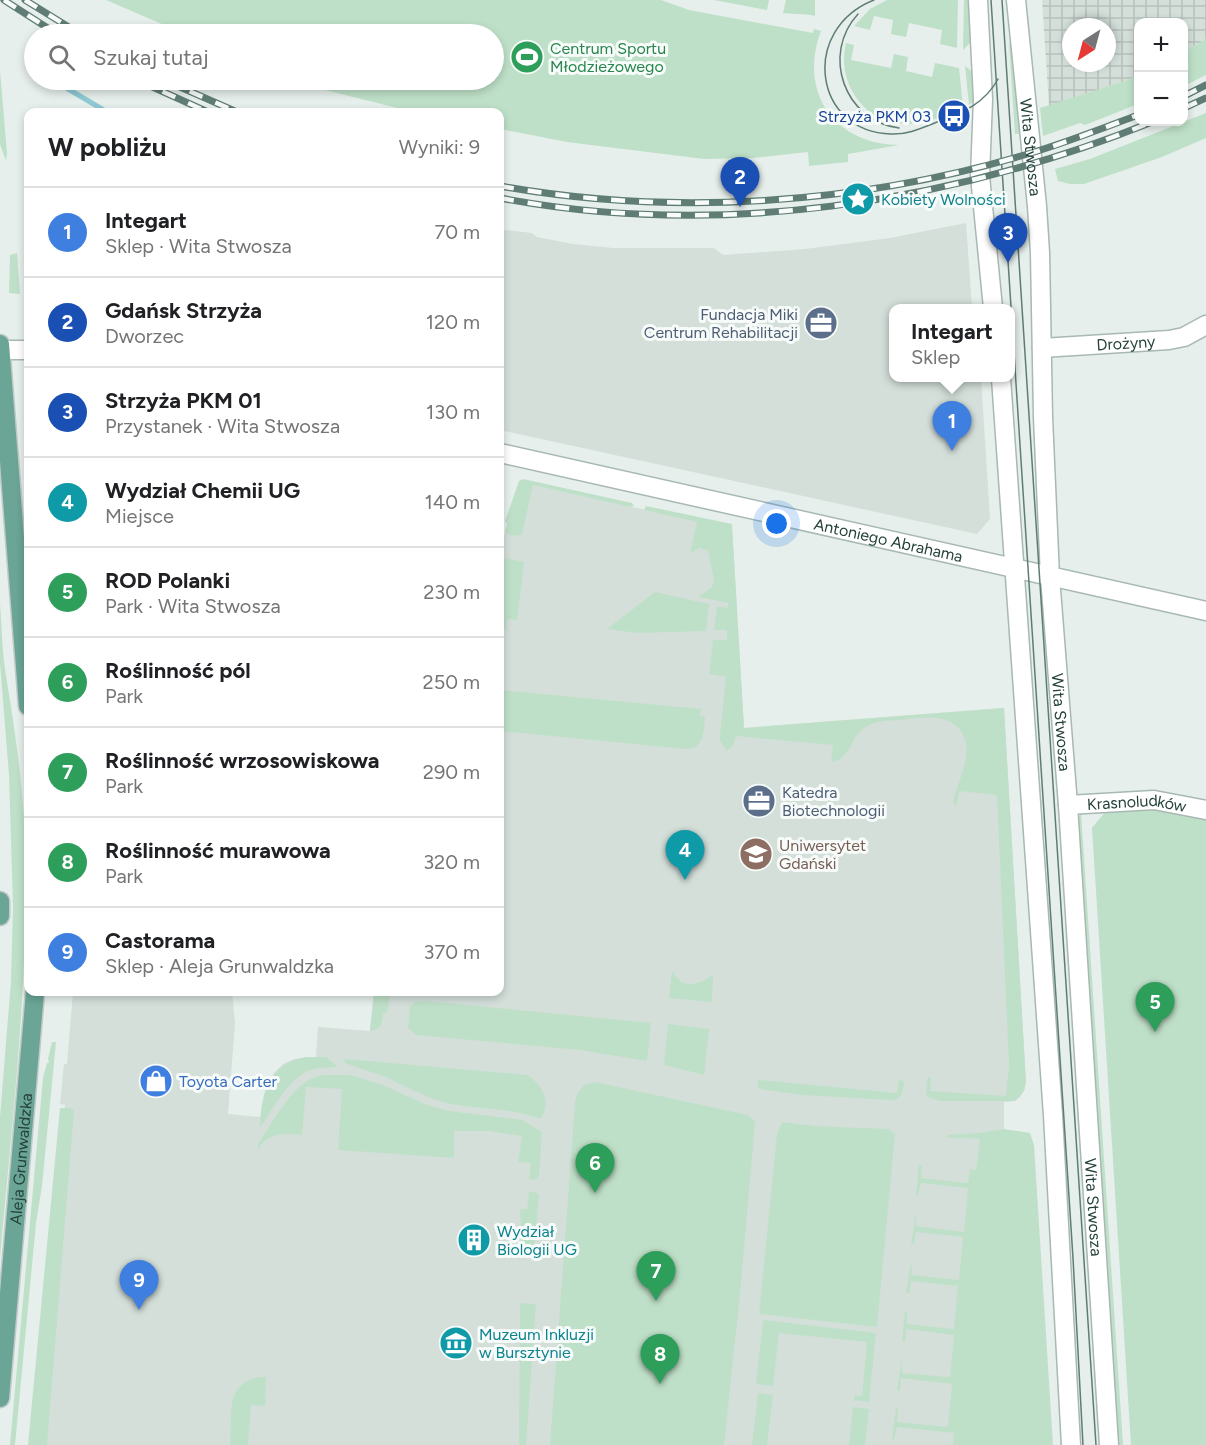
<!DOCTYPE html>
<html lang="pl">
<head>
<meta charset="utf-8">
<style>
  :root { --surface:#fff; --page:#f2f2f2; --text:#202124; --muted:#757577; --line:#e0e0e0; --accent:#7f4e3f }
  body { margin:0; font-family:Figtree,sans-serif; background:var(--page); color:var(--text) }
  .controls { position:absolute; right:18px; top:18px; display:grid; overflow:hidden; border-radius:12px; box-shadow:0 3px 9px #0003 }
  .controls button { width:54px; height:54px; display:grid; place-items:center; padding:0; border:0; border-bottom:2px solid var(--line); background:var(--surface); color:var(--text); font:30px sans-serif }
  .compass { position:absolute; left:1062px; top:18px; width:54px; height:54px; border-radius:50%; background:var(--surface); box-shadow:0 3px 9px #0003; rotate:216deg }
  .you { position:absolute; left:777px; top:524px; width:21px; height:21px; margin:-15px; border:4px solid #fff; border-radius:50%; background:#1a73e8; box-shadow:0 0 0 9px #1a73e833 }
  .badge { display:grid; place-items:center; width:39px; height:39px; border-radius:50%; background:var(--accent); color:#fff; font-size:20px; font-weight:700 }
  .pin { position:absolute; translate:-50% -50px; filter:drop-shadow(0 2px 3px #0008) }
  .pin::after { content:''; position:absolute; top:32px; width:21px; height:18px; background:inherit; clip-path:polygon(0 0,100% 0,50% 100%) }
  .popup { position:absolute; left:889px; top:304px; width:126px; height:78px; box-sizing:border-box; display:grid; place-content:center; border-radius:12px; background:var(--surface); filter:drop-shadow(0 2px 4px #0005); font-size:20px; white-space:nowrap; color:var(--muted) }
  .popup b { font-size:22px; color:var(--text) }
  .popup::after { content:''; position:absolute; left:50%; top:100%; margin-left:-12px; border:12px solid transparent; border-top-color:var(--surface) }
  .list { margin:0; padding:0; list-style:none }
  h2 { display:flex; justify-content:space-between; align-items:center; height:78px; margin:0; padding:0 24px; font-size:26px }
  h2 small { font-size:20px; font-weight:400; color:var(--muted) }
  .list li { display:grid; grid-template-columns:39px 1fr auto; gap:18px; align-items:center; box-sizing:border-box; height:90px; padding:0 24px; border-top:2px solid var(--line) }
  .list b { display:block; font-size:22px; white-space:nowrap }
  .list p { margin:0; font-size:20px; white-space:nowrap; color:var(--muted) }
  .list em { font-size:20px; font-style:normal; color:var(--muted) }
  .icon { flex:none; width:33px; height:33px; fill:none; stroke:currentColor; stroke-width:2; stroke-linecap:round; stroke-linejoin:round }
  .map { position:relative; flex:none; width:1206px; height:1445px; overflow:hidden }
  .search { position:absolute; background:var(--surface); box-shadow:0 3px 9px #0003; left:24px; top:24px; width:480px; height:66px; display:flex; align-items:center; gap:15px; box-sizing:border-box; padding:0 21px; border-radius:33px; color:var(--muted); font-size:22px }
  .panel { position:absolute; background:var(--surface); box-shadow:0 3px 9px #0003; left:24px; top:108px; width:480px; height:888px; border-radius:12px }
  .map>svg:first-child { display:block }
  .built { fill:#d4dfda }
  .industrial { fill:url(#industrial-grid); fill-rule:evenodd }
  .green { fill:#bfe0c8 }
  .forest { fill:url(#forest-firs) }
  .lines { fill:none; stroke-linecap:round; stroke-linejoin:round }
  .stream { stroke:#8ec9d4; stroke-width:5 }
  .minor-casing { stroke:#a8b8b2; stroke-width:21 }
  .major-casing { stroke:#c2cac8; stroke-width:21 }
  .minor { stroke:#fff; stroke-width:18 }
  .major { stroke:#6aa596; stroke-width:18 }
  .tram { stroke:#5f7d75; stroke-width:1.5 }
  .rail-casing { stroke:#5f7d75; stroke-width:7 }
  .rail { stroke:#f7fbf9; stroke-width:4.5; stroke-dasharray:14; stroke-linecap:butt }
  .labels { text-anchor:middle; stroke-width:6; stroke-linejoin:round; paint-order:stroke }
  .leisure-label { font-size:16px; fill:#27864d; stroke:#f7fbf9; text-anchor:start }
  .transit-label { font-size:16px; fill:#164399; stroke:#f7fbf9; text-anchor:end }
  .street-label { font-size:16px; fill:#24423a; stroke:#f7fbf9 }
  .culture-label { font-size:16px; fill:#0d838f; stroke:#f7fbf9; text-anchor:start }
  .service-label { font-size:16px; fill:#4e5e75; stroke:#f7fbf9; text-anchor:end }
  .education-label { font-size:16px; fill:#785e54; stroke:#f7fbf9; text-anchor:start }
  .shop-label { font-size:16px; fill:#366cbe; stroke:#f7fbf9; text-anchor:start }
</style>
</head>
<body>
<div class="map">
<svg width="1206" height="1445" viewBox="0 0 1206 1445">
  <defs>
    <pattern id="industrial-grid" width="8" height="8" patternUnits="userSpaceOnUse" patternTransform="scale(1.5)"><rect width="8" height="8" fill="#d4dfda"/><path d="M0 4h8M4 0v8" fill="none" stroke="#b6c1bc"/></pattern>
    <pattern id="forest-firs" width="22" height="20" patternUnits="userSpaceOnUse" patternTransform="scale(1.5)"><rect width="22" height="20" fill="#bfe0c8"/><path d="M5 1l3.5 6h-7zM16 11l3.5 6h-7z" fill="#a4c1ad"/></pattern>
  </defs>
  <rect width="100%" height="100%" fill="#e6efeb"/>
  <g class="built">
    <polygon points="966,223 972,308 894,308 894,378 981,378 990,519 977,534 500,430 500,234 505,230 532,233 537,237 573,244 613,248 714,248 723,255 805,249 890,238"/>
    <polygon points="529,484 732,529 744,728 1004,708 1026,1082 1024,1091 1020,1097 1015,1101 1004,1102 1004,1129 1017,1142 1038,1445 40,1445 65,1105 60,1104 64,1064 67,1064 73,992 232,992 235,1023 228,1114 260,1117 266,1087 274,1073 283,1064 294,1059 316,1057 318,1027 370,1031 374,992 500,992 500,549 519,490"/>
  </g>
  <path class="industrial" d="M 1042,0 L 1206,0 L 1206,39 L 1184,52 L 1184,22 L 1138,22 L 1138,75 L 1125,81 L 1049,106 ZM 1071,27 L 1107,27 L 1107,63 L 1071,63 Z"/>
  <g class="green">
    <path d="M 106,0 L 661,0 L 689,10 L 813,33 L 814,29 L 821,31 C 798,92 834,144 899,145 L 848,154 L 848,162 L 809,166 L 808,152 L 753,158 L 704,159 L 567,142 L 500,129 L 500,112 L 413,112 L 317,88 L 292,80 L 494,80 L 494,34 L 185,34 Z"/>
    <polygon points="714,0 769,0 767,10"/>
    <path d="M 786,0 L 815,0 L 815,16 C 804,13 794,15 783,13 Z"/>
    <polygon points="887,0 958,0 957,48 940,44 942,30 909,23 906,37 891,34 893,20 874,16 870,30 854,26 870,9"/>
    <polygon points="964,0 970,0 972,41 963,50"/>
    <polygon points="1206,39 1206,75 1184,86 1184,52"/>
    <polygon points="1013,42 1024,133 1015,134 1009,43"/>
    <path d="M 846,43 L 854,45 L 851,60 L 891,68 L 894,54 L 908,57 L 906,71 L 932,77 L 935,63 L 959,68 L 963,107 C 947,115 928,123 910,124 C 866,126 836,84 846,43 Z"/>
    <polygon points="965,66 974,73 976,99 969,105"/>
    <polygon points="0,71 7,153 6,161 0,144"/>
    <polygon points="1138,75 1138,104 1085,125 1080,123 1043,136 1040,108 1125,81"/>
    <polygon points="1206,113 1206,138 1162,157 1084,184 1070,184 1058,181 1055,169 1090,159"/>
    <polygon points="17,253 20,294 9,293 10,255"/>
    <path d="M 523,479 L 632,503 L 634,506 L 630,507 L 533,485 L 522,534 C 515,537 511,536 505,532 L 507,524 L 505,521 L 519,481 Z"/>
    <path d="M 646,506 L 732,524 L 744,728 L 1004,708 L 1026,1082 L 1024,1091 L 1015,1101 L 940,1101 L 930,1098 L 926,1094 L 927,1080 L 929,1077 L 931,1078 L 930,1091 L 1006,1096 L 1009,1065 L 997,795 L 959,791 L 957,805 L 955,805 L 953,802 C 957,784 969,762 966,744 C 960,711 923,717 900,720 C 887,721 875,720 864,728 C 849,738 852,759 831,762 L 833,745 L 736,736 L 733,745 L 727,751 L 720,741 L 720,735 L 726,677 L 709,674 L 713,640 L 727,640 L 727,630 L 714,630 L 717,606 L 727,608 L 729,603 L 698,597 L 712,587 L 714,580 L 708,551 L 700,548 L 690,553 L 697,522 L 644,510 Z"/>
    <polygon points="505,558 524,562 517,620 507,619 506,630 500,629 500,579"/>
    <polygon points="655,592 709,604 706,631 638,633 607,629"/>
    <path d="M 0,604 C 2,628 2,652 6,676 C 14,724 21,771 24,820 C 31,966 13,1113 0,1258 L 0,1117 L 11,981 L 13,906 L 9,775 L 0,663 Z"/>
    <path d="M 500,686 L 500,690 L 701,709 L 700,716 L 705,717 C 704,731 704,749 686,749 L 500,731 Z"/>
    <polygon points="1159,808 1206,818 1206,1445 1131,1445 1092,828 1106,811"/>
    <polygon points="1081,813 1123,1445 1116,1445 1077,821"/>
    <path d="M 672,970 C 681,990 699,986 713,974 L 712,1002 L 669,998 Z"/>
    <path d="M 374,992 L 390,992 L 387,1013 L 383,1013 C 382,1024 382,1029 370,1031 Z"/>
    <polygon points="427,1001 651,1023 647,1061 580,1050 416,1035 408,1028 410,1006 415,1002"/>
    <polygon points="668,1024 709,1029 704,1075 664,1065"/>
    <polygon points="52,1042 56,1042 42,1186 36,1223 15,1445 10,1445 43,1078 47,1063 49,1063 48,1059"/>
    <path d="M 306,1057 L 326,1057 L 338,1067 C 329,1068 318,1067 310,1070 C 289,1077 272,1110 260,1128 C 261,1094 268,1063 306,1057 Z"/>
    <path d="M 346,1059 L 527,1075 C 542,1084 552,1102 541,1118 L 537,1118 C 508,1107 477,1110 447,1103 C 426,1098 407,1087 388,1078 C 374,1072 359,1069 345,1063 L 344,1060 Z"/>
    <path d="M 321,1075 L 351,1075 L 383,1085 L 427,1105 L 449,1111 L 522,1120 L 542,1132 L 539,1176 L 536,1180 L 529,1179 L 531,1163 L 518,1162 L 522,1136 L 489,1131 L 454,1131 L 454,1158 L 338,1150 L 342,1089 L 306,1087 L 302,1135 C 285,1133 268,1133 258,1149 L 258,1144 C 274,1121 292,1082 321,1075 Z"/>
    <path d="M 758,1080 L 897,1093 L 899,1080 L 904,1081 C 903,1090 904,1097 893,1100 L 802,1095 L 761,1089 L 758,1087 Z"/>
    <path d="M 595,1082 L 748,1115 L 755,1122 L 740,1294 L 724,1445 L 550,1445 L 575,1103 C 577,1090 582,1084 595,1082 Z"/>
    <polygon points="60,1108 70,1108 74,1110 47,1445 28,1445"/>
    <polygon points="782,1122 815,1126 888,1129 895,1134 877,1327 759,1314 777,1134"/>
    <polygon points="1004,1129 1030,1133 1034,1145 1053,1445 953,1445 954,1433 897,1427 894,1440 892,1439 896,1408 898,1409 897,1422 948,1427 952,1384 901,1378 900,1391 897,1390 902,1359 902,1373 950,1377 954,1335 906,1329 905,1342 902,1341 905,1312 907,1311 907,1324 954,1329 958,1286 911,1281 909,1293 906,1293 911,1262 912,1275 959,1280 963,1237 916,1232 914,1244 911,1244 916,1213 916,1226 964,1232 968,1188 921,1183 918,1196 916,1195 919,1165 922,1165 921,1178 968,1183 970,1169 976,1170 980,1139 946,1137 948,1135 979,1133"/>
    <polygon points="529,1192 536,1192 539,1196 533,1256 522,1255 520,1209 527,1209"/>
    <polygon points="520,1303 536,1304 526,1445 519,1445"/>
    <polygon points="763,1320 876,1333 869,1402 854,1400 854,1395 862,1396 867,1342 779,1333 773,1386 756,1384"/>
    <path d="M 266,1377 L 265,1406 L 251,1405 L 248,1445 L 230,1445 C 231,1433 230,1405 234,1396 C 239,1383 254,1376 266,1377 Z"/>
    <polygon points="758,1393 773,1395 767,1445 752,1445"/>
    <polygon points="853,1407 869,1409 865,1445 849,1445"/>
  </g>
  <polygon class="forest" points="772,119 790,120 788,136 771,134"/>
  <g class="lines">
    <g class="stream">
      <polyline points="30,62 34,66"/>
      <polyline points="53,80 107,112"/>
    </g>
    <defs>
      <g id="minor">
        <polyline points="978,0 983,99 980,176 993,308"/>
        <path id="s1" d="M 1016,0 L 1037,206 L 1040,253 L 1043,417 L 1050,577 L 1068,805 L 1109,1445"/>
        <path id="s2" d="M 1042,348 L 1169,340 L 1184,337 L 1206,325"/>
        <polyline points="0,350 28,350"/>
        <polyline points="1001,378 1053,1115 1071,1445"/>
        <path id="s3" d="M 500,453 L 1206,611"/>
        <path id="s4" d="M 1068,805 L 1154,800 L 1206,810"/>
      </g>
      <g id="major">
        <polyline points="0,344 28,706"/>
        <polyline points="0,901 0,916"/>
        <path id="s5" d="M 0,1398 L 35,992"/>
      </g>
    </defs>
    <use href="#minor" class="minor-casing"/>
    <use href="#major" class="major-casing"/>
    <use href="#minor" class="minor"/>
    <use href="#major" class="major"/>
    <g class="tram">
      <path d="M 874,0 C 800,29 813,132 891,134 C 908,135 924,127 940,121 C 964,112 985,103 998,79"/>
      <polyline points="991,0 1073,1258 1083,1445"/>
      <polyline points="1002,0 1096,1445"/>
      <path d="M 858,14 C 821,54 844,121 899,128"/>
    </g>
    <defs>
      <g id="rail">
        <polyline points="4,0 57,34"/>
        <polyline points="25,0 80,34"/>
        <polyline points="137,80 208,112"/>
        <polyline points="164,80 237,112"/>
        <polyline points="1184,96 1206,85"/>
        <polyline points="1184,108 1206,98"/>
        <path d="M 500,186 C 675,217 861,204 1031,153 C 1068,142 1103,128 1138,115"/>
        <path d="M 500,198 C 718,239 948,204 1152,122"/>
      </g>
    </defs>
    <use href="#rail" class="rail-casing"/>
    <use href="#rail" class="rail"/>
  </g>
  <defs>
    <symbol id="stadium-disc" viewBox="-11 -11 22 22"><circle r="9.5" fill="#2e9e5b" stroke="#f7fbf9"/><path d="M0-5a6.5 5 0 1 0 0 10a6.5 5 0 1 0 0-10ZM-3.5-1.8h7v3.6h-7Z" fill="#fff"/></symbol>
    <symbol id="bus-disc" viewBox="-11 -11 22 22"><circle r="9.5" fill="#1a4fb4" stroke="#f7fbf9"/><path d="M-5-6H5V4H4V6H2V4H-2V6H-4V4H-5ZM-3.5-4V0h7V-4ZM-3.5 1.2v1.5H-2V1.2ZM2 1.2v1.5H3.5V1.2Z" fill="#fff"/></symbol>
    <symbol id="sight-disc" viewBox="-11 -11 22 22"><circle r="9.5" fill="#0f9aa8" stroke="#f7fbf9"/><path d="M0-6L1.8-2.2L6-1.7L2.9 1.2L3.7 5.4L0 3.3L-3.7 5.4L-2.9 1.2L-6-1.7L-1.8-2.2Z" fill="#fff"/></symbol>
    <symbol id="office-disc" viewBox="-11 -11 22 22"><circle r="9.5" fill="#5c6f8a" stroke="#f7fbf9"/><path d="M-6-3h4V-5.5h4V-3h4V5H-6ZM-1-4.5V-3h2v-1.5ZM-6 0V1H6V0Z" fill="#fff"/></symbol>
    <symbol id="university-disc" viewBox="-11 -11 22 22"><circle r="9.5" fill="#8d6e63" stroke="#f7fbf9"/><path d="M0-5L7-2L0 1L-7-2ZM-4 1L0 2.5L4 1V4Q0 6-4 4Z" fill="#fff"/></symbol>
    <symbol id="shop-disc" viewBox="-11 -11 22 22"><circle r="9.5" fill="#3f7fe0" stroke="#f7fbf9"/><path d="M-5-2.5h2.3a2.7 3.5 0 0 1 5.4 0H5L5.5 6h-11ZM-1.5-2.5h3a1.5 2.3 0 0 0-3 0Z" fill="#fff"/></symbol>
    <symbol id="building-disc" viewBox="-11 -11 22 22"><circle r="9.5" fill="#0f9aa8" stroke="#f7fbf9"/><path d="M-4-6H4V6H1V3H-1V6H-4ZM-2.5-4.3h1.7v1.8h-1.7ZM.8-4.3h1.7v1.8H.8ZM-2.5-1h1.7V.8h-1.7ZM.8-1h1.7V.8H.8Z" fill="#fff"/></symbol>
    <symbol id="museum-disc" viewBox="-11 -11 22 22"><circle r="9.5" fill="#0f9aa8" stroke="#f7fbf9"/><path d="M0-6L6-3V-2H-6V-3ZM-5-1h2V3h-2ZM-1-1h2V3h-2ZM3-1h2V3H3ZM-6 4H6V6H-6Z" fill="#fff"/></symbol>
  </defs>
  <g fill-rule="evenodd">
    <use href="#stadium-disc" x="508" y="38" width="38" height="38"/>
    <use href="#bus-disc" x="935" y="97" width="38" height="38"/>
    <use href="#sight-disc" x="839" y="180" width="38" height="38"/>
    <use href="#office-disc" x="802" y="304" width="38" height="38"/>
    <use href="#office-disc" x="740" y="782" width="38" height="38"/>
    <use href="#university-disc" x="737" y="835" width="38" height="38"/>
    <use href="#shop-disc" x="137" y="1062" width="38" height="38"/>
    <use href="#building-disc" x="455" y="1221" width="38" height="38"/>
    <use href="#museum-disc" x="437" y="1324" width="38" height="38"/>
  </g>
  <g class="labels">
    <g class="leisure-label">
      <text x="550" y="54">Centrum Sportu<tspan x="550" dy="18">Młodzieżowego</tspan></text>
    </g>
    <g class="transit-label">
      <text x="931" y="122">Strzyża PKM 03</text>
    </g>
    <g class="street-label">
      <text dy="6" stroke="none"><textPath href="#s1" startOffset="148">Wita Stwosza</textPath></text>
      <text dy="6" stroke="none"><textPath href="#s2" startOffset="84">Drożyny</textPath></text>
      <text dy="6" stroke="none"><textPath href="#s3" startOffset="398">Antoniego Abrahama</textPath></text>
      <text dy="6" stroke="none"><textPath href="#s1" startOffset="724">Wita Stwosza</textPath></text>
      <text dy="6" stroke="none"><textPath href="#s4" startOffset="69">Krasnoludków</textPath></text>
      <text dy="6" stroke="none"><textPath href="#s5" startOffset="240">Aleja Grunwaldzka</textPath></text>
      <text dy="6" stroke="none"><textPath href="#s1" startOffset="1210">Wita Stwosza</textPath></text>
    </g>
    <g class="culture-label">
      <text x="881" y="205">Kobiety Wolności</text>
      <text x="497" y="1237">Wydział<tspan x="497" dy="18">Biologii UG</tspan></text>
      <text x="479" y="1340">Muzeum Inkluzji<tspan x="479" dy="18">w Bursztynie</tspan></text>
    </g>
    <g class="service-label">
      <text x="798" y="320">Fundacja Miki<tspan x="798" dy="18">Centrum Rehabilitacji</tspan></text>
      <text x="782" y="798" text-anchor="start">Katedra<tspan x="782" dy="18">Biotechnologii</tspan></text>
    </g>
    <g class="education-label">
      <text x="779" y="851">Uniwersytet<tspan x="779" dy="18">Gdański</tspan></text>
    </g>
    <g class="shop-label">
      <text x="179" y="1087">Toyota Carter</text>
    </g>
  </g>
</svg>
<div class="controls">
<button>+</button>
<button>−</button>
</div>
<svg class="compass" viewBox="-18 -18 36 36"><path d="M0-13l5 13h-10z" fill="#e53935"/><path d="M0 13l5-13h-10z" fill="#757577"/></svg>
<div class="you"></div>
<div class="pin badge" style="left:952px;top:451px;background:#3f7fe0">1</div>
<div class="popup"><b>Integart</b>Sklep</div>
<div class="pin badge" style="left:740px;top:207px;background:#1a4fb4">2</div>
<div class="pin badge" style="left:1008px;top:263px;background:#1a4fb4">3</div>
<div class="pin badge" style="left:685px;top:880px;background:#0f9aa8">4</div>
<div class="pin badge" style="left:1155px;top:1032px;background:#2e9e5b">5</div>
<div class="pin badge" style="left:595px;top:1193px;background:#2e9e5b">6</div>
<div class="pin badge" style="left:656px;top:1301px;background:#2e9e5b">7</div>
<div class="pin badge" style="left:660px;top:1384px;background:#2e9e5b">8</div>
<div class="pin badge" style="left:139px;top:1310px;background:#3f7fe0">9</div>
<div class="search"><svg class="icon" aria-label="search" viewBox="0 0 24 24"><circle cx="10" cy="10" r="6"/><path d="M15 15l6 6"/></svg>Szukaj tutaj</div>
<section class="panel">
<h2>W pobliżu<small>Wyniki: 9</small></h2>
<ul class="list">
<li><span class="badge" style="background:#3f7fe0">1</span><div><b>Integart</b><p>Sklep · Wita Stwosza</p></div><em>70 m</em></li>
<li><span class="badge" style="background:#1a4fb4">2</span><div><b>Gdańsk Strzyża</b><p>Dworzec</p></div><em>120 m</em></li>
<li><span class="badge" style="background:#1a4fb4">3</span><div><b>Strzyża PKM 01</b><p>Przystanek · Wita Stwosza</p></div><em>130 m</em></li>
<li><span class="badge" style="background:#0f9aa8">4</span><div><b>Wydział Chemii UG</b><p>Miejsce</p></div><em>140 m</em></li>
<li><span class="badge" style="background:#2e9e5b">5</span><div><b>ROD Polanki</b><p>Park · Wita Stwosza</p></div><em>230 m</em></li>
<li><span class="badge" style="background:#2e9e5b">6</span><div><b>Roślinność pól</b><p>Park</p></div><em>250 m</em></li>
<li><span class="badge" style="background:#2e9e5b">7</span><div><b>Roślinność wrzosowiskowa</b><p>Park</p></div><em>290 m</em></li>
<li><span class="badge" style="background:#2e9e5b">8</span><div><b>Roślinność murawowa</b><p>Park</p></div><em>320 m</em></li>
<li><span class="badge" style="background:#3f7fe0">9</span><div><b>Castorama</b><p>Sklep · Aleja Grunwaldzka</p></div><em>370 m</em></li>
</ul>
</section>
</div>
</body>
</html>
